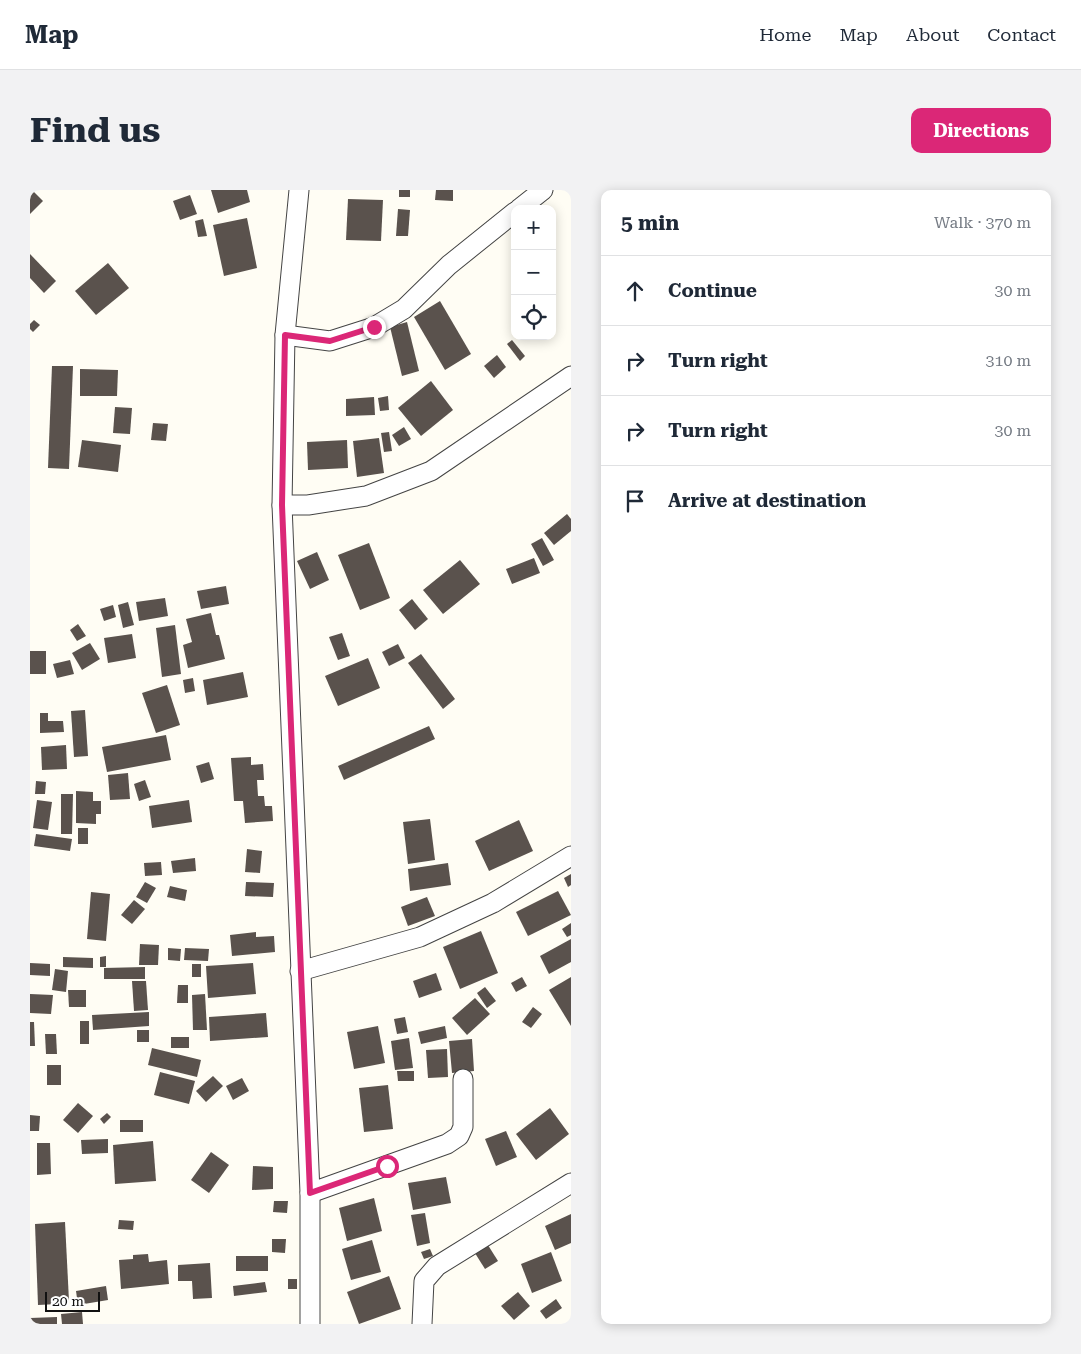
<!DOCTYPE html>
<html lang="en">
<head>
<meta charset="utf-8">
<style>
  :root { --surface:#fff; --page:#f2f2f3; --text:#1f2937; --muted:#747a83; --line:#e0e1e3; --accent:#db2777 }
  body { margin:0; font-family:"Roboto Serif",serif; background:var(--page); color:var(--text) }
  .controls { position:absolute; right:15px; top:15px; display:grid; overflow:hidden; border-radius:10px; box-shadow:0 2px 12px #0003 }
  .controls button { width:45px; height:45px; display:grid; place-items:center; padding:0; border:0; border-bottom:1px solid var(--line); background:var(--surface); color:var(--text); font:25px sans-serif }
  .scale { position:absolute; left:15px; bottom:12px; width:55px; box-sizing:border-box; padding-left:5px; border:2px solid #111; border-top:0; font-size:14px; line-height:18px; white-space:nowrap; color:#111; -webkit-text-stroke:4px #fff; paint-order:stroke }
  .stop { position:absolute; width:15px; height:15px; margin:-11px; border:4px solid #db2777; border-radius:50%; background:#fff }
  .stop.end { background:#db2777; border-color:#fff; box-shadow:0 1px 5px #0008 }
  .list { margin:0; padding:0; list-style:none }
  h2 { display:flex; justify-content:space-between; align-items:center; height:65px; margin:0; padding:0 20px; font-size:21px }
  h2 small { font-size:16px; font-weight:400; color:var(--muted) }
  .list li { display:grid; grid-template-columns:32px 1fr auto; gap:15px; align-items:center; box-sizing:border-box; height:70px; padding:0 20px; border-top:1px solid var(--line) }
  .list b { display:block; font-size:19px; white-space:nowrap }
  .list em { font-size:16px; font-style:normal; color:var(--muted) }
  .icon { flex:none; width:28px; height:28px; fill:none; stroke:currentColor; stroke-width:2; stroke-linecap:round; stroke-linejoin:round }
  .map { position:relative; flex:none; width:541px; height:1134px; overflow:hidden; border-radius:10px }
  header { display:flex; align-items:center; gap:30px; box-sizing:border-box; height:70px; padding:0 25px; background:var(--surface); border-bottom:1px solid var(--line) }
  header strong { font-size:24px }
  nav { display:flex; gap:28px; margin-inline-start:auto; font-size:18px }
  .intro { display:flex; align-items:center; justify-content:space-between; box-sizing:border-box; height:120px; padding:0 30px }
  h1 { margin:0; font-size:35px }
  .button { padding:12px 22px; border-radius:10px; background:var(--accent); color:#fff; font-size:18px; font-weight:700 }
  main { display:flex; gap:30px; padding:0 30px }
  aside { flex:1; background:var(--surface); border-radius:10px; box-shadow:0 2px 12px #0003 }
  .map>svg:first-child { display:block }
  .building { fill:#5a524d }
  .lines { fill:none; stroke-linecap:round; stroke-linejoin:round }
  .minor-casing { stroke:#444; stroke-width:21 }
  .minor { stroke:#fff; stroke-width:19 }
  .route { stroke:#db2777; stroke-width:6 }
</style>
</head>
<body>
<header>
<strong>Map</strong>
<nav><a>Home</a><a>Map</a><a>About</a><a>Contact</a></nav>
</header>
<div class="intro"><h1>Find us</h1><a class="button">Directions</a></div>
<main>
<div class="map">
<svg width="541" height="1134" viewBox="0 0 541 1134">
  <rect width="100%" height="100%" fill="#fffdf4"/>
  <g class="building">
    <polygon points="0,0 2,0 13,11 0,24"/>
    <polygon points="181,0 217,0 220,12 188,23"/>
    <rect x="369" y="0" width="11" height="7"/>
    <polygon points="406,0 423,0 423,11 405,10"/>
    <polygon points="160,5 167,24 150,30 143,11"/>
    <polygon points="318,9 353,10 351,51 316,50"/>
    <polygon points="368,19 380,20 378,46 366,46"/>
    <polygon points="217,28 227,78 194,86 183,35"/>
    <polygon points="173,29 177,46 168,47 165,31"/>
    <polygon points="0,64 26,91 14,103 0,88"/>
    <polygon points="78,73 99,98 66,125 45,101"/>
    <polygon points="410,111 441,164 415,180 384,127"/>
    <polygon points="4,130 10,135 3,142 0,139 0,134"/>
    <polygon points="377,132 389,181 372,186 360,137"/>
    <polygon points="482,150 495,166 490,171 477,154"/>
    <polygon points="467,165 476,177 464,188 454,176"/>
    <polygon points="22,176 43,176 39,279 18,278"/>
    <polygon points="50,179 88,180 87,206 50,206"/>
    <polygon points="401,191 423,220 391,246 368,218"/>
    <polygon points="358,206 359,220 350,221 348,208"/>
    <polygon points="344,207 345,225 316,226 316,209"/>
    <polygon points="85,217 102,218 100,244 83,243"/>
    <polygon points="123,233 138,234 136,251 121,250"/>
    <polygon points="374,237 381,249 369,256 362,245"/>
    <polygon points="359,242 362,261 354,262 351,243"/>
    <polygon points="349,248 354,283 327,287 323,251"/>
    <polygon points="52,250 91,255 88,282 48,277"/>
    <polygon points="317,250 318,278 278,280 277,252"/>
    <polygon points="537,324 541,329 541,341 524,355 514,343"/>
    <polygon points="512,348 524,370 513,376 501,354"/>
    <polygon points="339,353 360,408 330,420 308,365"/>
    <polygon points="287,362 299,390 280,399 267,371"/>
    <polygon points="504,368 510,383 482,394 476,379"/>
    <polygon points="430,370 450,394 413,424 393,400"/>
    <polygon points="196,396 199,414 171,419 167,401"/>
    <polygon points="135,408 138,426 109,431 106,412"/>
    <polygon points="382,409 398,429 385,440 369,420"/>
    <polygon points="98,412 104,435 93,438 88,415"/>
    <polygon points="83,415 86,427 74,431 70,419"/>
    <polygon points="181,423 186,445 189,445 195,469 158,478 153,455 162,452 156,429"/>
    <polygon points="48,434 56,446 47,451 40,440"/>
    <polygon points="145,435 151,484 132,487 126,438"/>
    <polygon points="312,443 320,466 308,470 299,447"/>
    <polygon points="102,444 106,468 78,473 74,448"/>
    <polygon points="60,453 70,469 52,480 42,463"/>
    <polygon points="368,454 375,468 359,476 352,462"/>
    <rect x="0" y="461" width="16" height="23"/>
    <polygon points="391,464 425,509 413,519 378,473"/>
    <polygon points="338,468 350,498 308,516 295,486"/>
    <polygon points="40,470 44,484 27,488 23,474"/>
    <polygon points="213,482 218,507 177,515 173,490"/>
    <polygon points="163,488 165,501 155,503 153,490"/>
    <polygon points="137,495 150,535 126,543 112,503"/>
    <polygon points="55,520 58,566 44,567 41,521"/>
    <polygon points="10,523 18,523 18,531 33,531 34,542 10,543"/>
    <polygon points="399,536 405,549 314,590 308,576"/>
    <polygon points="136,545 141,570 77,582 72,557"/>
    <polygon points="36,555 37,579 12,580 11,557"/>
    <polygon points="221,567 221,575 233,574 234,590 227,590 228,606 234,606 235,616 242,616 243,631 215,633 213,611 204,611 201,568"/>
    <polygon points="179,572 184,589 171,593 166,576"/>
    <polygon points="98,583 100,609 80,610 78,585"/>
    <polygon points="115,590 121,607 109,611 104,594"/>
    <polygon points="6,591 16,592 15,604 5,604"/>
    <polygon points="46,601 63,602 63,611 71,611 71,624 66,624 66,634 46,633"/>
    <polygon points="31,604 43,604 42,644 31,644"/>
    <polygon points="7,610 22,612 18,640 3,638"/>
    <polygon points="159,610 162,632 122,638 119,616"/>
    <polygon points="400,629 405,670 378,674 373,632"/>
    <polygon points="489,630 503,661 459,681 445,651"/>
    <rect x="48" y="638" width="10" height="16"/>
    <polygon points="6,644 42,649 40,661 4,656"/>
    <polygon points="217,659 232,661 230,683 215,682"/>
    <polygon points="165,668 166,681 143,683 141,671"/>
    <polygon points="131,672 132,685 115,686 114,673"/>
    <polygon points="418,673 421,695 380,701 378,679"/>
    <polygon points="541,684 541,695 538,697 534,688"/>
    <polygon points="115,692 126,698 117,713 106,707"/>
    <polygon points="216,692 244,693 243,707 215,706"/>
    <polygon points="140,696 157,700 155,711 137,707"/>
    <polygon points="528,701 541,725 498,746 486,722"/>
    <polygon points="61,702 80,704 76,751 57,749"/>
    <polygon points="397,707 405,726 378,736 371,717"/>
    <polygon points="104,710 115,719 102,734 91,725"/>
    <polygon points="541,733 541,745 537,747 532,739"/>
    <polygon points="451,741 468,783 430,799 413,757"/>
    <polygon points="226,742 226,747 244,746 245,762 202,766 200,745"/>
    <polygon points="541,749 541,772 519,784 510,766"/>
    <polygon points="110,754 129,755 128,775 109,775"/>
    <polygon points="138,758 151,759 150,771 138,770"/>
    <polygon points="155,758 179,759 178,771 154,770"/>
    <polygon points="76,766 76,777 70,777 70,767"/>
    <polygon points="33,767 63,768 63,778 33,777"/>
    <polygon points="0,773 20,774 20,786 0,785"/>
    <polygon points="223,773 226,804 178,808 176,776"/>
    <rect x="162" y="774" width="9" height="13"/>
    <polygon points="115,777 115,789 74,789 74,778"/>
    <polygon points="25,779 38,781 36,802 22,800"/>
    <polygon points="406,783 412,800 389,808 383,791"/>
    <polygon points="492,787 497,796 486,802 481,793"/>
    <polygon points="541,787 541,836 519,800"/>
    <polygon points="102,791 116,791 118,820 104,821"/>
    <polygon points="148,795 158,795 158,813 147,813"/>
    <polygon points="455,797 466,811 457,818 447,803"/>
    <polygon points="38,800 56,800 56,817 39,817"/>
    <polygon points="0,804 23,805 21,824 0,823"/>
    <polygon points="175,804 177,840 163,840 162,805"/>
    <polygon points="445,808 460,824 437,845 422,828"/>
    <polygon points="503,817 512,824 501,838 492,832"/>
    <polygon points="119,822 119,836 63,840 62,825"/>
    <polygon points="236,823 238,847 180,851 179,827"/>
    <polygon points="375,827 378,842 367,844 364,829"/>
    <rect x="50" y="831" width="9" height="23"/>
    <polygon points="0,832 4,832 5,856 0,856"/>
    <polygon points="348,836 355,873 324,879 317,842"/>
    <polygon points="415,836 417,848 391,854 388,842"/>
    <rect x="107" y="840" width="12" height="12"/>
    <polygon points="15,844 26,844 27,864 16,864"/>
    <rect x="141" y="847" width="18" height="11"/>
    <polygon points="379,848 383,878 365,880 361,851"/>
    <polygon points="442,849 444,881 422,883 419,851"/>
    <polygon points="122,858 171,870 167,887 118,875"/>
    <polygon points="417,859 418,887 398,888 396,860"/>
    <rect x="17" y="875" width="14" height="20"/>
    <polygon points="367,881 384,881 384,891 368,891"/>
    <polygon points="130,882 165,891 159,914 124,905"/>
    <polygon points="183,886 193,896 176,912 166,901"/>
    <polygon points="212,888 219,901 203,910 196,896"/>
    <polygon points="358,895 363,939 334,942 329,898"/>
    <polygon points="48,913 63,926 48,943 33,930"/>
    <polygon points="520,918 539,944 506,970 486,944"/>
    <polygon points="77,923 81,927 74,934 70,929"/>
    <polygon points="0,925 10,926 9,941 0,941"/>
    <rect x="90" y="930" width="23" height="12"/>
    <polygon points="476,941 487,967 466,976 455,949"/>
    <polygon points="78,949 78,963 52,964 51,950"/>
    <polygon points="123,951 126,991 85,994 83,955"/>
    <polygon points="7,953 20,953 21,984 7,985"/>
    <polygon points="181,962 199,975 179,1003 161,990"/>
    <polygon points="223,976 243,977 243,999 222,1000"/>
    <polygon points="416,987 421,1013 383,1020 378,993"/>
    <polygon points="344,1008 352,1041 317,1051 309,1018"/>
    <polygon points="244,1011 258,1011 257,1023 243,1022"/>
    <polygon points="395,1023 400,1053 387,1056 381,1025"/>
    <polygon points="541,1024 541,1053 525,1060 515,1036"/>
    <polygon points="89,1030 104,1031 103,1040 88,1039"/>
    <polygon points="35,1032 39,1111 28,1114 8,1115 5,1034"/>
    <polygon points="242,1049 256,1049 255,1063 242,1062"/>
    <polygon points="342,1050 351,1082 321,1090 312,1059"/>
    <polygon points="456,1052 468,1071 455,1079 443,1060"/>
    <polygon points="400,1059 403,1066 394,1069 391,1062"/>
    <polygon points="521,1062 532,1091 502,1103 491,1074"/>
    <polygon points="118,1064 119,1072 137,1070 139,1094 91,1099 89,1070 103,1069 103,1065"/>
    <rect x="206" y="1066" width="32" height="15"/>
    <polygon points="180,1073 182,1108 163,1109 162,1091 148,1091 148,1075"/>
    <polygon points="359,1086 371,1119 329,1134 317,1102"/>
    <rect x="258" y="1089" width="9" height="10"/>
    <polygon points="235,1092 237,1102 204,1106 203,1096"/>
    <polygon points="76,1096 78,1110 48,1115 46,1101"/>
    <polygon points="488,1102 500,1116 484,1130 471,1116"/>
    <polygon points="526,1109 532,1118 516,1129 510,1121"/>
    <polygon points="52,1122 53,1134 32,1134 31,1124"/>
    <polygon points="27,1127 27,1134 0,1134 0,1128"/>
  </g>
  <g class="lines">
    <defs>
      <g id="minor">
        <polyline points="269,0 255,145 252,315 280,1003 280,1134"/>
        <polyline points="489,19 513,0"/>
        <polyline points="255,145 300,151 344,137 374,119 419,75 485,22"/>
        <polyline points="252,315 278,315 336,306 401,281 541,186"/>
        <polyline points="270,781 390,747 463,713 541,666"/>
        <polyline points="280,1003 417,954 429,946 433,937 433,889"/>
        <polyline points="392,1134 394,1091 407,1076 541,993"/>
      </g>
    </defs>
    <use href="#minor" class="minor-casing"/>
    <use href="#minor" class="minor"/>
  </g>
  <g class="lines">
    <polyline class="route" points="344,137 300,151 255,145 252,315 280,1003 357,976"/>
  </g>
</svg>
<div class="controls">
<button>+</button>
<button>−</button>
<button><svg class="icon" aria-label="locate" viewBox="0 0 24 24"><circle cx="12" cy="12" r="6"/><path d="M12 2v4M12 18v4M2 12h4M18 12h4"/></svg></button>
</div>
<div class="scale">20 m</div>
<div class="stop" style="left:357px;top:976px"></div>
<div class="stop end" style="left:344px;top:137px"></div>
</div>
<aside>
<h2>5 min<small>Walk · 370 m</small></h2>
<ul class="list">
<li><svg class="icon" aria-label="ahead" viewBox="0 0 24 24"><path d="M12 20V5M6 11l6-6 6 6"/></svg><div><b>Continue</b></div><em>30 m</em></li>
<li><svg class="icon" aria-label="right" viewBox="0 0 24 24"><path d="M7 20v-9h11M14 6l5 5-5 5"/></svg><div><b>Turn right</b></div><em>310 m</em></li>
<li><svg class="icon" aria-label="right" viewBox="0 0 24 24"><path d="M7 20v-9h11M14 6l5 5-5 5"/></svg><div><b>Turn right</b></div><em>30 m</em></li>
<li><svg class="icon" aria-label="arrive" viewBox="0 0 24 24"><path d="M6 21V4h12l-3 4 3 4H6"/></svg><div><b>Arrive at destination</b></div></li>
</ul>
</aside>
</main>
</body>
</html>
